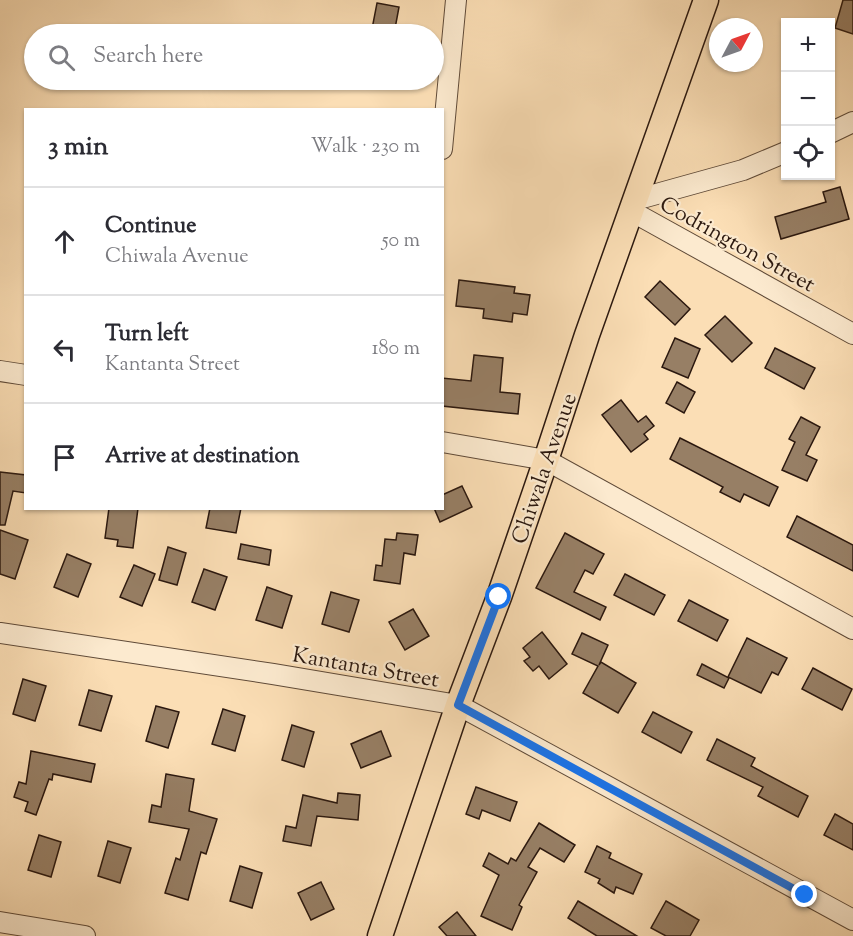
<!DOCTYPE html>
<html lang="en">
<head>
<meta charset="utf-8">
<style>
  :root { --surface:#fff; --page:#f2f2f3; --text:#2b2b33; --muted:#7c7c81; --line:#e1e1e2 }
  body { margin:0; font-family:"Sorts Mill Goudy",serif; background:var(--page); color:var(--text) }
  .controls { position:absolute; right:18px; top:18px; display:grid; overflow:hidden; border-radius:0px; box-shadow:0 2px 4px #0004 }
  .controls button { width:54px; height:54px; display:grid; place-items:center; padding:0; border:0; border-bottom:2px solid var(--line); background:var(--surface); color:var(--text); font:30px sans-serif }
  .compass { position:absolute; left:709px; top:18px; width:54px; height:54px; border-radius:50%; background:var(--surface); box-shadow:0 2px 4px #0004; rotate:49deg }
  .stop { position:absolute; width:18px; height:18px; margin:-14px; border:4px solid #1a73e8; border-radius:50%; background:#fff }
  .stop.end { background:#1a73e8; border-color:#fff; box-shadow:0 2px 6px #0008 }
  .list { margin:0; padding:0; list-style:none }
  h2 { display:flex; justify-content:space-between; align-items:center; height:78px; margin:0; padding:0 24px; font-size:26px }
  h2 small { font-size:20px; font-weight:400; color:var(--muted) }
  .list li { display:grid; grid-template-columns:39px 1fr auto; gap:18px; align-items:center; box-sizing:border-box; height:108px; padding:0 24px; border-top:2px solid var(--line) }
  .list b { display:block; font-size:22px; white-space:nowrap }
  .list p { margin:0; font-size:20px; white-space:nowrap; color:var(--muted) }
  .list em { font-size:20px; font-style:normal; color:var(--muted) }
  .icon { flex:none; width:33px; height:33px; fill:none; stroke:currentColor; stroke-width:2; stroke-linecap:round; stroke-linejoin:round }
  .map { position:relative; flex:none; width:853px; height:936px; overflow:hidden }
  .search { position:absolute; background:var(--surface); box-shadow:0 2px 4px #0004; left:24px; top:24px; width:420px; height:66px; display:flex; align-items:center; gap:15px; box-sizing:border-box; padding:0 21px; border-radius:33px; color:var(--muted); font-size:22px }
  .panel { position:absolute; background:var(--surface); box-shadow:0 2px 4px #0004; left:24px; top:108px; width:420px; height:402px; border-radius:0px }
  .map>svg:first-child { display:block }
  .building { fill:#977f65; stroke:#2b180f; stroke-width:1.5 }
  .lines { fill:none; stroke-linecap:round; stroke-linejoin:round }
  .minor-casing { stroke:#5f4a38; stroke-width:22 }
  .major-casing { stroke:#2b180f; stroke-width:27 }
  .minor { stroke:#fceacf; stroke-width:20 }
  .major { stroke:#fbdeb5; stroke-width:24 }
  .route { stroke:#1a73e8; stroke-width:8 }
  .labels { text-anchor:middle; stroke-width:4.5; stroke-linejoin:round; paint-order:stroke }
  .street-label { font-size:22px; fill:#2b180f; stroke:#fceacf }
</style>
</head>
<body>
<div class="map">
<svg width="853" height="936" viewBox="0 0 853 936">
  <rect width="100%" height="100%" fill="#fbdeb5"/>
  <filter id="stains"><feTurbulence type="fractalNoise" baseFrequency=".00333" numOctaves="4"/><feColorMatrix values="0 0 0 0 .2 0 0 0 0 .09 0 0 0 0 .02 0 0 0 .5 -.17"/></filter>
  <radialGradient id="worn" r=".72"><stop offset=".6" stop-color="#630" stop-opacity="0"/><stop offset="1" stop-color="#630" stop-opacity=".3"/></radialGradient>
  <g class="building">
    <polygon points="843,0 853,0 853,34 835,28"/>
    <polygon points="377,3 399,7 394,34 371,34"/>
    <polygon points="840,187 849,219 781,239 775,217 826,202 823,192"/>
    <polygon points="459,280 515,287 514,293 530,295 527,315 513,313 512,322 483,318 484,309 456,306"/>
    <polygon points="660,281 690,309 675,325 645,297"/>
    <polygon points="725,316 752,343 732,362 705,335"/>
    <polygon points="675,338 700,349 688,378 662,367"/>
    <polygon points="775,348 815,368 804,389 765,368"/>
    <polygon points="474,355 503,358 500,392 520,394 518,414 442,406 442,378 471,381"/>
    <polygon points="677,382 695,392 684,413 666,403"/>
    <polygon points="621,400 638,422 646,416 654,426 644,434 648,439 631,452 602,415"/>
    <polygon points="801,417 820,427 806,455 817,460 807,481 782,470 795,442 789,439"/>
    <polygon points="680,438 778,487 769,506 744,494 740,502 720,492 723,487 670,459"/>
    <polygon points="0,472 26,475 26,493 13,491 5,525 0,525"/>
    <polygon points="462,486 472,507 440,522 434,508 442,508 442,495"/>
    <polygon points="109,508 138,508 133,548 117,546 118,540 105,538"/>
    <polygon points="210,508 241,508 236,533 206,528"/>
    <polygon points="797,516 853,545 853,571 787,537"/>
    <polygon points="0,530 28,540 15,579 0,574"/>
    <polygon points="397,533 418,535 415,555 404,553 400,584 374,580 376,565 382,566 385,539 396,540"/>
    <polygon points="565,533 604,554 593,574 585,570 574,592 606,607 600,620 536,588"/>
    <polygon points="241,544 271,550 269,565 238,559"/>
    <polygon points="168,547 186,553 177,585 159,580"/>
    <polygon points="67,554 91,564 78,597 54,587"/>
    <polygon points="134,565 155,574 142,606 120,597"/>
    <polygon points="204,569 227,577 215,610 192,602"/>
    <polygon points="625,574 665,595 654,615 614,595"/>
    <polygon points="267,587 292,596 282,628 256,620"/>
    <polygon points="331,592 359,600 349,632 322,624"/>
    <polygon points="689,600 728,620 717,641 678,621"/>
    <polygon points="413,609 429,636 405,650 389,622"/>
    <polygon points="542,632 567,664 549,679 539,666 533,671 524,661 530,657 523,648"/>
    <polygon points="582,633 608,645 599,665 601,662 636,683 618,713 583,693 598,666 572,654"/>
    <polygon points="747,638 787,658 778,675 772,672 761,693 728,677"/>
    <polygon points="702,664 729,678 724,688 697,675"/>
    <polygon points="813,668 852,689 842,710 802,689"/>
    <polygon points="23,679 46,686 35,721 13,714"/>
    <polygon points="89,690 112,696 101,731 79,725"/>
    <polygon points="156,706 179,712 168,748 146,741"/>
    <polygon points="223,709 245,716 235,751 212,744"/>
    <polygon points="653,712 692,732 681,753 642,732"/>
    <polygon points="292,725 314,732 304,767 282,760"/>
    <polygon points="381,731 391,756 361,768 351,744"/>
    <polygon points="717,739 755,758 751,766 808,796 798,817 758,796 763,787 707,760"/>
    <polygon points="31,751 95,764 91,782 53,774 52,780 49,779 36,815 25,811 28,802 14,797 19,782 26,784"/>
    <polygon points="166,774 194,779 189,811 217,819 206,854 201,852 188,900 165,893 176,858 180,860 189,829 149,822 152,805 161,807"/>
    <polygon points="476,787 517,802 510,821 482,810 479,819 466,814"/>
    <polygon points="338,793 360,795 358,820 317,816 311,846 283,841 286,826 296,828 303,795 337,803"/>
    <polygon points="835,814 853,824 853,850 824,835"/>
    <polygon points="539,823 575,845 564,862 540,848 528,867 537,872 519,905 522,907 512,930 481,916 499,875 483,866 489,853 508,864 511,858 516,861"/>
    <polygon points="39,835 61,842 51,877 28,870"/>
    <polygon points="108,841 131,848 120,883 98,876"/>
    <polygon points="597,846 611,853 609,858 642,874 633,894 616,887 614,893 598,883 600,879 585,872"/>
    <polygon points="240,866 262,873 252,908 230,901"/>
    <polygon points="321,882 334,909 311,920 298,893"/>
    <polygon points="578,901 637,936 597,936 568,918"/>
    <polygon points="666,901 699,920 690,936 666,936 651,928"/>
    <polygon points="457,912 476,936 447,936 439,927"/>
  </g>
  <g class="lines">
    <defs>
      <g id="minor">
        <polyline points="830,133 853,122"/>
        <polyline points="442,149 456,0"/>
        <polyline points="635,200 743,170 786,152"/>
        <polyline points="631,211 853,334"/>
        <polyline points="0,371 26,375"/>
        <polyline points="442,442 546,460 853,629"/>
        <polyline points="0,633 273,674 458,705 853,920"/>
        <polyline points="0,922 85,936"/>
      </g>
      <polyline id="major" points="380,936 458,705 499,597 546,460 587,335 706,0"/>
    </defs>
    <use href="#minor" class="minor-casing"/>
    <use href="#major" class="major-casing"/>
    <use href="#minor" class="minor"/>
    <use href="#major" class="major"/>
  </g>
  <g class="lines">
    <polyline class="route" points="499,597 458,705 805,895"/>
  </g>
  <g class="labels">
    <g class="street-label">
      <text transform="translate(738 243) rotate(29)" y="8">Codrington Street</text>
      <text transform="translate(543 468) rotate(-71)" y="8">Chiwala Avenue</text>
      <text transform="translate(366 666) rotate(10)" y="8">Kantanta Street</text>
    </g>
  </g>
  <rect width="100%" height="100%" filter="url(#stains)"/>
  <rect width="100%" height="100%" fill="url(#worn)"/>
</svg>
<div class="controls">
<button>+</button>
<button>−</button>
<button><svg class="icon" aria-label="locate" viewBox="0 0 24 24"><circle cx="12" cy="12" r="6"/><path d="M12 2v4M12 18v4M2 12h4M18 12h4"/></svg></button>
</div>
<svg class="compass" viewBox="-18 -18 36 36"><path d="M0-13l5 13h-10z" fill="#e53935"/><path d="M0 13l5-13h-10z" fill="#7c7c81"/></svg>
<div class="stop" style="left:499px;top:597px"></div>
<div class="stop end" style="left:805px;top:895px"></div>
<div class="search"><svg class="icon" aria-label="search" viewBox="0 0 24 24"><circle cx="10" cy="10" r="6"/><path d="M15 15l6 6"/></svg>Search here</div>
<section class="panel">
<h2>3 min<small>Walk · 230 m</small></h2>
<ul class="list">
<li><svg class="icon" aria-label="ahead" viewBox="0 0 24 24"><path d="M12 20V5M6 11l6-6 6 6"/></svg><div><b>Continue</b><p>Chiwala Avenue</p></div><em>50 m</em></li>
<li><svg class="icon" aria-label="left" viewBox="0 0 24 24"><path d="M17 20v-9H6M10 6l-5 5 5 5"/></svg><div><b>Turn left</b><p>Kantanta Street</p></div><em>180 m</em></li>
<li><svg class="icon" aria-label="arrive" viewBox="0 0 24 24"><path d="M6 21V4h12l-3 4 3 4H6"/></svg><div><b>Arrive at destination</b></div></li>
</ul>
</section>
</div>
</body>
</html>
